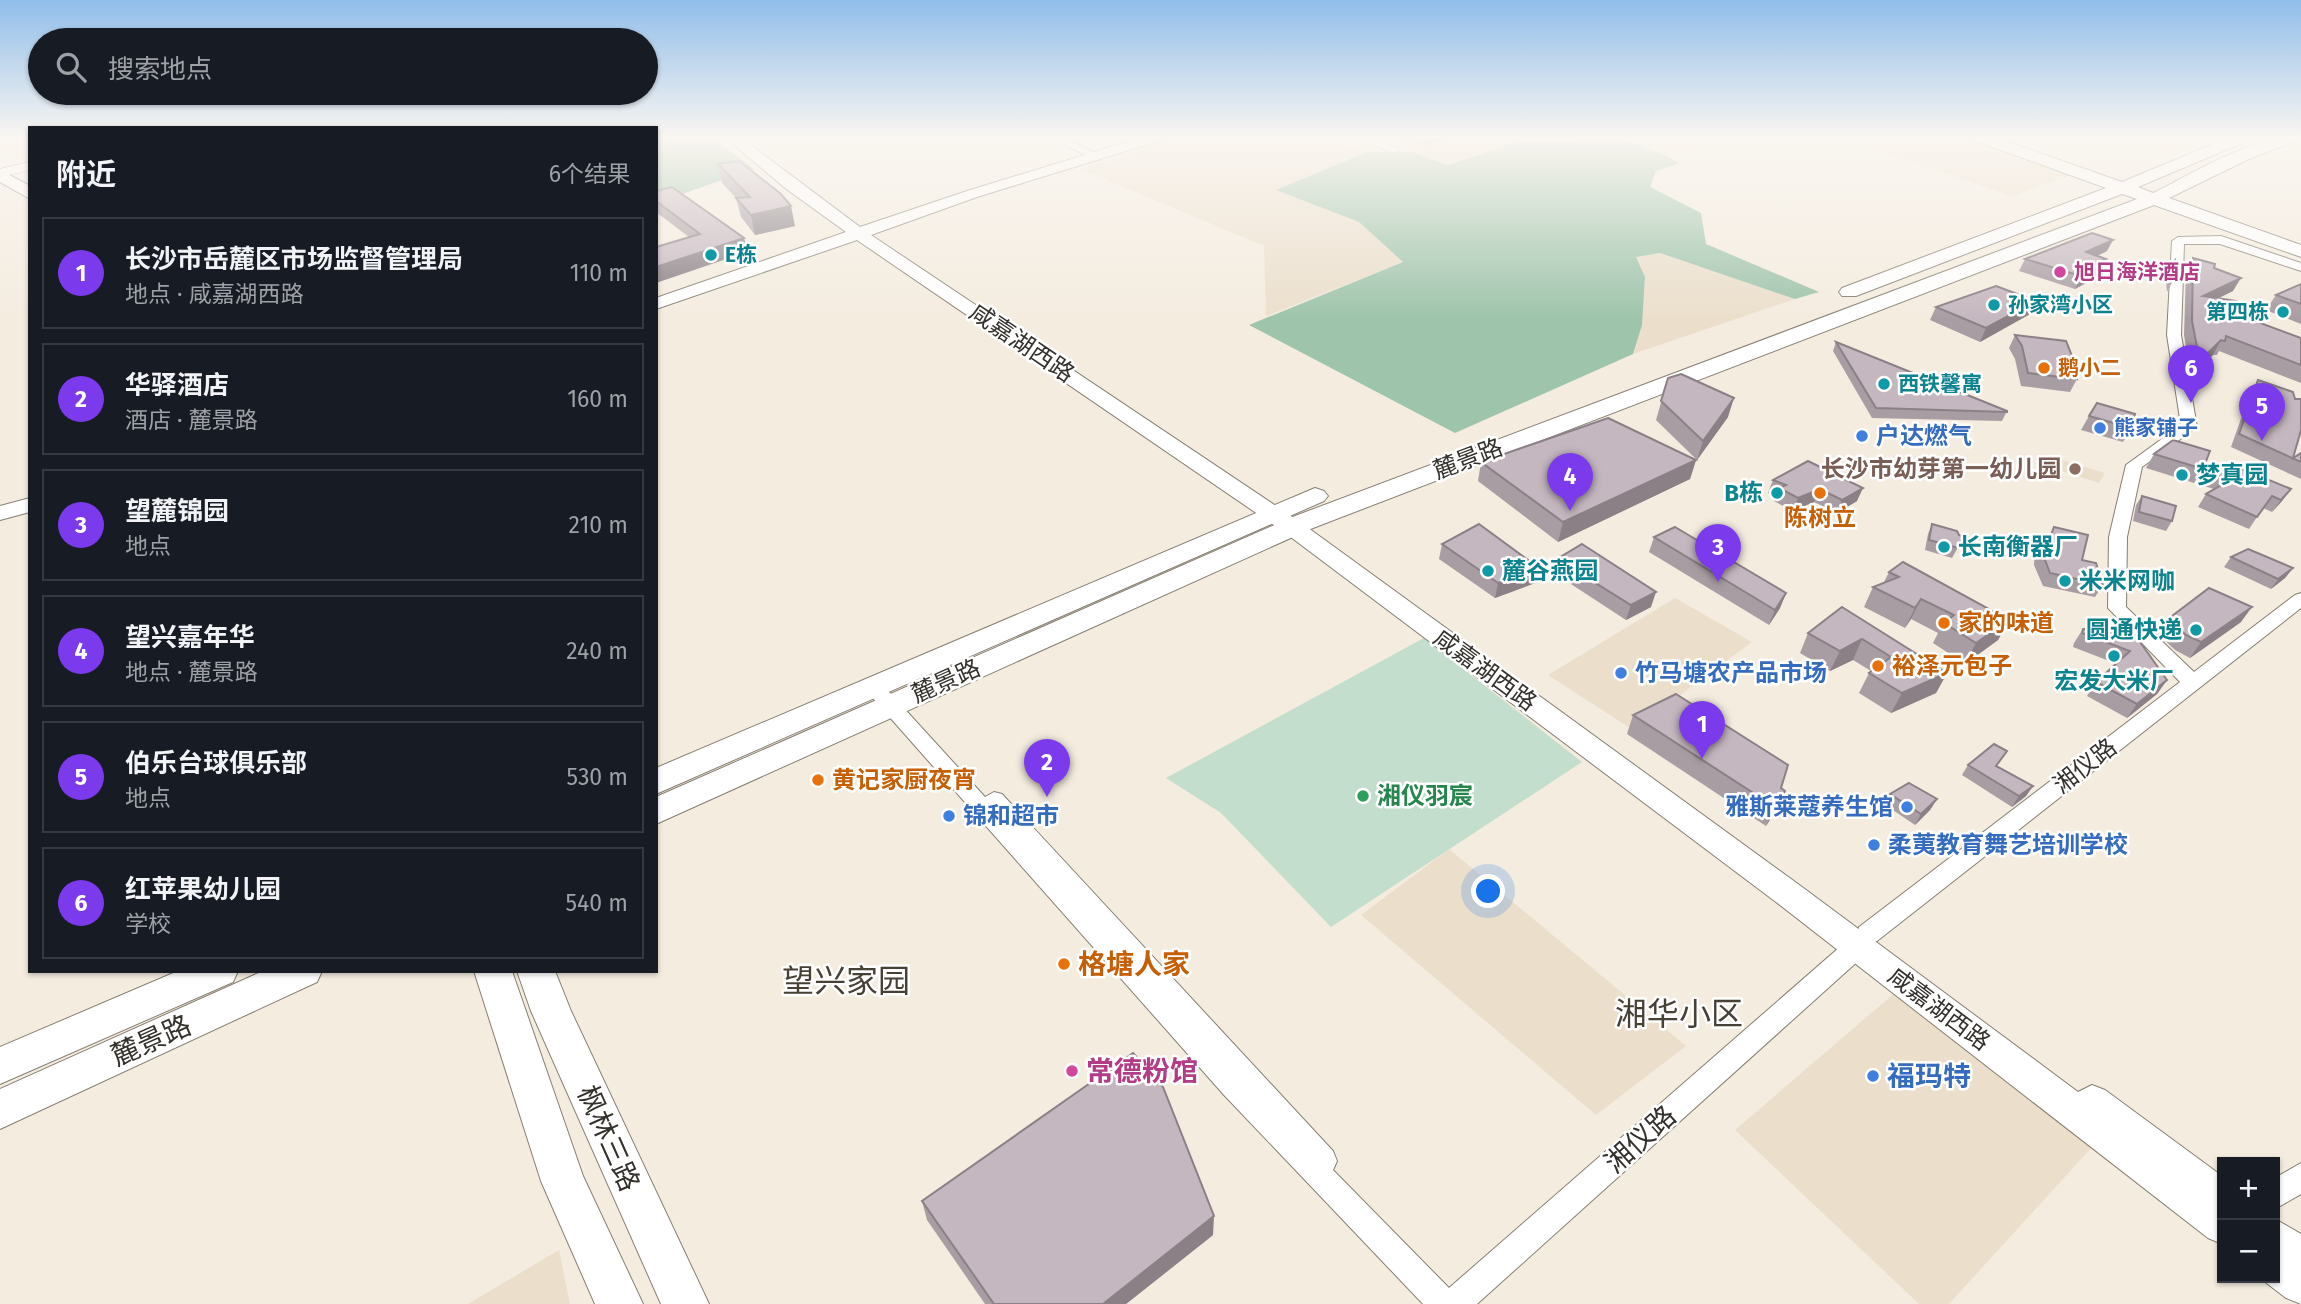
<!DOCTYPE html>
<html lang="zh">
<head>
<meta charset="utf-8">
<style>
  :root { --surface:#171b24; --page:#242831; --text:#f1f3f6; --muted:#9ea1a6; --line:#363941; --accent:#7c3aed }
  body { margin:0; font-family:"Fira Sans","Noto Sans SC",sans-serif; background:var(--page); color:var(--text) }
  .controls { position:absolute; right:21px; bottom:21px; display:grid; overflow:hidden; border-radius:0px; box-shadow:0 2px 5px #0004 }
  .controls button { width:63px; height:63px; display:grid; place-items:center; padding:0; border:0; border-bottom:2px solid var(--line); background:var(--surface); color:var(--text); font:35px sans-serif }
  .you { position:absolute; left:1489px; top:892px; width:24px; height:24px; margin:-18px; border:5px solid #fff; border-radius:50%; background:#1a73e8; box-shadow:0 0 0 10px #1a73e833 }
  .badge { display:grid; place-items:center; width:46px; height:46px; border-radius:50%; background:var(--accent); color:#fff; font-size:23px; font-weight:700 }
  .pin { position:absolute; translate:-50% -58px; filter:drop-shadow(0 2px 4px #0008) }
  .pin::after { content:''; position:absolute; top:37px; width:24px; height:21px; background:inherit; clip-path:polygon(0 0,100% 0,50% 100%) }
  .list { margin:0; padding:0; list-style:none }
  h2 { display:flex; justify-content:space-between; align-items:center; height:91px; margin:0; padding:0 28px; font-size:30px }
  h2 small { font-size:23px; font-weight:400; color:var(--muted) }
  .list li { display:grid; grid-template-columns:46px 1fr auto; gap:21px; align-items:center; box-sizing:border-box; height:112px; margin:0 14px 14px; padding:0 14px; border:2px solid var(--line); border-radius:0px }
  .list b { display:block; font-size:26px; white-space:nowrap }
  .list p { margin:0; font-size:23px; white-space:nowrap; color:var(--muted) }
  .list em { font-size:23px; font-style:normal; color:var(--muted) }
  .icon { flex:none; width:38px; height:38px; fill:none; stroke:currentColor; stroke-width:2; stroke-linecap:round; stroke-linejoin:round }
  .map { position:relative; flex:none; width:2301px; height:1304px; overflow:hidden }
  .search { position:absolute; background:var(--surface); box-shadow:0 2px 5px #0004; left:28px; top:28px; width:630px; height:77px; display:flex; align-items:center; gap:18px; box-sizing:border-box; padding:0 24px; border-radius:38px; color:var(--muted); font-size:26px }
  .panel { position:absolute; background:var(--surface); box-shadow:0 2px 5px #0004; left:28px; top:126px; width:630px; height:847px; border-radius:0px }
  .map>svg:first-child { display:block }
  .built { fill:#ebdfcc }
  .green { fill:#c4decd }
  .forest { fill:#9ec4ab }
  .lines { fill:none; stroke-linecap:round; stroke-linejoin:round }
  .minor-casing { stroke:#867f73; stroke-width:2 }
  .tertiary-casing { stroke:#867f73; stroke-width:1 }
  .secondary-casing { stroke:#867f73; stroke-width:2 }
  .primary-casing { stroke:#867f73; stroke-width:2 }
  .minor { fill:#fff; fill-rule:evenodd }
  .tertiary { fill:#fff; fill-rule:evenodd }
  .secondary { fill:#fff; fill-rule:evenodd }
  .primary { fill:#fff; fill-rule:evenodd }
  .wall { fill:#a99da4 }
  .shaded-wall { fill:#8a8086 }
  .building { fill:#c5b7bf; stroke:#8a8086; stroke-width:2 }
  .culture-dot { fill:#0f9aa8; stroke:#fff; stroke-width:2.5 }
  .hotel-dot { fill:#d1479c; stroke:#fff; stroke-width:2.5 }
  .food-dot { fill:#e8710a; stroke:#fff; stroke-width:2.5 }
  .shop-dot { fill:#3f7fe0; stroke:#fff; stroke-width:2.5 }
  .education-dot { fill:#8d6e63; stroke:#fff; stroke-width:2.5 }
  .leisure-dot { fill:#2e9e5b; stroke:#fff; stroke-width:2.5 }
  .labels { text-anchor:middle; stroke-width:5; stroke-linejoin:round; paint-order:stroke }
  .far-culture-label { font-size:21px; font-weight:bold; fill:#0d838f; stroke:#fff; text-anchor:start }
  .far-hotel-label { font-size:21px; font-weight:bold; fill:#b23c85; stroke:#fff; text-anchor:start }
  .far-food-label { font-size:21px; font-weight:bold; fill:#c56008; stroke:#fff; text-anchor:start }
  .far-shop-label { font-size:21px; font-weight:bold; fill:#366cbe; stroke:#fff; text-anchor:start }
  .street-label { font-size:24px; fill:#34312c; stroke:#fff }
  .shop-label { font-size:24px; font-weight:bold; fill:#366cbe; stroke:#fff; text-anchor:start }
  .education-label { font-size:24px; font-weight:bold; fill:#785e54; stroke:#fff; text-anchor:end }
  .culture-label { font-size:24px; font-weight:bold; fill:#0d838f; stroke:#fff; text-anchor:start }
  .food-label { font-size:24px; font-weight:bold; fill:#c56008; stroke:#fff; text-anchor:start }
  .leisure-label { font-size:24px; font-weight:bold; fill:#27864d; stroke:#fff; text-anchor:start }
  .near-food-label { font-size:28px; font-weight:bold; fill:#c56008; stroke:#fff; text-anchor:start }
  .near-street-label { font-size:28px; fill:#34312c; stroke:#fff }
  .near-hotel-label { font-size:28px; font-weight:bold; fill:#b23c85; stroke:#fff; text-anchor:start }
  .near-shop-label { font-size:28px; font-weight:bold; fill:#366cbe; stroke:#fff; text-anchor:start }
  .near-neighbourhood-label { font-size:32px; fill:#464035; stroke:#fff }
</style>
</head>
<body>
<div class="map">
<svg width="2301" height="1304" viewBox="0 0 2301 1304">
  <rect width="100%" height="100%" fill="#f4ecdf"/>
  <g class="built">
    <polygon points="0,137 30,137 30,163 0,148"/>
    <polygon points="1176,137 1327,137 1367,152 1277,190 1359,222 1403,262 1266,316 1264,246 1081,169"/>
    <polygon points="1372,137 1726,137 1738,141 1662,154 1620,140 1521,141 1448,165"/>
    <polygon points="1839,137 1960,137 2071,175 2011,196"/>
    <polygon points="2125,137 2209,137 2172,151"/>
    <polygon points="1660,253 1795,299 1633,354 1642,325 1645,277 1635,257"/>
    <polygon points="2058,459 2105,473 2099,483 2046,466"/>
    <polygon points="1675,598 1752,642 1633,730 1548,675"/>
    <polygon points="1449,849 1686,1046 1596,1115 1361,915"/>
    <polygon points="1897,991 2093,1146 1949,1304 1919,1304 1735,1130"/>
    <polygon points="559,1250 570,1304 468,1304"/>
  </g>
  <polygon class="green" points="1424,638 1582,762 1331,927 1221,813 1166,778"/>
  <g class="forest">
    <polygon points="656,137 712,137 754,169 656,203"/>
    <polygon points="1620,140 1662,154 1680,163 1656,171 1650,187 1701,213 1706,244 1819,292 1795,299 1660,253 1636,257 1645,277 1642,325 1633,354 1455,433 1249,325 1403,262 1359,222 1276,190 1367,152 1412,152 1448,165 1521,141"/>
  </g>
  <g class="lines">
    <defs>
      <g id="minor">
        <polygon points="1048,137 1062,137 1095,153 1086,155"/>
        <polygon points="2221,236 2301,263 2301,271 2220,244 2184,244 2181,335 2197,427 2142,467 2127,537 2126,607 2194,672 2295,595 2301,593 2301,608 1877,941 1869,944 1867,953 1477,1304 1423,1304 1224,1095 863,687 866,682 880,682 985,797 994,792 1002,794 1333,1151 1337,1161 1333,1170 1449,1288 1849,939 1857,936 1859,927 2180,682 2108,608 2109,537 2126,465 2181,425 2167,335 2172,241 2178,237"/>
        <polygon points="2301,1163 2301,1194 2275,1209 2275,1178"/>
      </g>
      <g id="tertiary">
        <polygon points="1348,137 1371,137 1401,149 1395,153"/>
        <polygon points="30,162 30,170 0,177 0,169"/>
      </g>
      <g id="secondary">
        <polygon points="725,137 740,137 860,227 967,191 1143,137 1164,137 1162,140 977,197 871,235 1300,522 1798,884 2078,1092 2092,1085 2105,1090 2222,1176 2222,1244 2208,1238 1776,902 1284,532 857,240 656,309 656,298 846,232 785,188"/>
        <polygon points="30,498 30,512 0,520 0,506"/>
        <polygon points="2275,1219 2301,1234 2301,1304 2286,1298 2260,1278 2275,1278"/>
      </g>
      <g id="primary">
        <path d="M 1971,137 L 1994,137 L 2122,182 L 2230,137 L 2242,137 L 2244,140 L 2242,143 L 2138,187 L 2153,193 C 2198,171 2249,137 2300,137 L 2298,140 L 2249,159 L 2169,198 L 2301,245 L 2301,257 L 2154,205 L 1313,528 L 656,824 L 656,797 L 1295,516 L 2137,199 L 2122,194 L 1856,296 L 1842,296 L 1839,292 L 1842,288 L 2106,188 L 1973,140 Z"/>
        <polygon points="0,170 30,186 30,199 0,182"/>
        <polygon points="1315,488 1324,491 1328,496 1324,501 656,794 656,768"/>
        <polygon points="178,971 238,971 233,982 0,1084 0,1047"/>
        <polygon points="263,971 322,971 317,982 0,1129 0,1089"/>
        <polygon points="474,971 512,971 583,1176 643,1304 595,1304 541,1181"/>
        <polygon points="517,971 555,971 571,1011 709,1304 661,1304 531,1011"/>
      </g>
    </defs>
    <use href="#minor" class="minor-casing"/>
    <use href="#tertiary" class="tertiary-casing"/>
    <use href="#secondary" class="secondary-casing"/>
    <use href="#primary" class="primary-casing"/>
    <use href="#minor" class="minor"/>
    <use href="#tertiary" class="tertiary"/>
    <use href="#secondary" class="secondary"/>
    <use href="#primary" class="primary"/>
  </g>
  <g class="wall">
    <polygon points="1395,137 1451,137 1425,145"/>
    <polygon points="718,164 795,226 755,235 741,217 736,198 722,183"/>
    <polygon points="656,191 744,238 747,252 689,237 656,212"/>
    <polygon points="2107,251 2097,256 2104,263 2099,276 2075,289 2019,271 2025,259"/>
    <polygon points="2193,258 2214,268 2233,291 2219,298 2236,314 2301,338 2301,383 2219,351 2217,355 2213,355 2199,368 2189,366 2184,335 2186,272"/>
    <polygon points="2175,260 2174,279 2167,292 2166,282 2160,280 2167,267"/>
    <polygon points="2301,284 2301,324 2266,310 2276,295"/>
    <polygon points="1936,307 2030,314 1980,342 1930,320"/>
    <polygon points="2015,335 2077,379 2070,392 2021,386 2015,359 2009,348"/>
    <polygon points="1836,342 2007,411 2002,421 1872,418 1833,351"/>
    <polygon points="1668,378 1728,417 1697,460 1656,420"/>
    <polygon points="2258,380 2293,458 2301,453 2301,479 2231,447 2250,393"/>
    <polygon points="2089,416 2131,428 2123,442 2081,430"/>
    <polygon points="2154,454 2203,469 2194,483 2146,468"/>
    <polygon points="1696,460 1690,479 1558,542 1478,481 1481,462"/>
    <polygon points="1808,461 1857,501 1837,513 1814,502 1792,511 1774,501 1776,496 1768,493 1773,480"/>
    <polygon points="2230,464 2282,501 2272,512 2263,508 2249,529 2198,507 2206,494 2214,489 2204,486 2212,474"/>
    <polygon points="2142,496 2172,521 2166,531 2133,521 2136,505"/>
    <polygon points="1932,524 1964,537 1952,558 1925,550 1928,534"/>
    <polygon points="2054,527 2103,585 2095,597 2043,586 2034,565 2035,548 2043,535 2050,535"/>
    <polygon points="1654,537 1786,593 1780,608 1769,625 1649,552"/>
    <polygon points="1442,544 1535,583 1495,598 1439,559"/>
    <polygon points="2231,557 2293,568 2285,578 2271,589 2224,567"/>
    <polygon points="1557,559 1651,607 1626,620 1554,573"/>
    <polygon points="1889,572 2009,620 1998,640 1965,664 1933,643 1938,633 1911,619 1905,628 1864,607 1873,587 1883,584"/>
    <polygon points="1842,607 1947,673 1936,693 1891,713 1859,693 1869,673 1871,671 1853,660 1830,671 1800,653 1808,633"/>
    <polygon points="2168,619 2241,622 2190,658 2175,650 2158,634"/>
    <polygon points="2083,629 2135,635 2167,680 2157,694 2127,718 2087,696 2096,682 2117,664 2073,647 2074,643"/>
    <polygon points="1633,715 1785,791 1776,810 1766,826 1627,734"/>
    <polygon points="1968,765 1997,766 2033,786 2026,796 2012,807 1962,775"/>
    <polygon points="1890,794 1937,799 1930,810 1915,825 1884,804"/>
    <polygon points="922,1201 1213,1235 1126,1304 985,1304 927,1220"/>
  </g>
  <g class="shaded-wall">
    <polygon points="1426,137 1451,137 1425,145"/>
    <polygon points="791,206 795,226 755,235 751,215"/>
    <polygon points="744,238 747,252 656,283 656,267"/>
    <polygon points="2113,240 2107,251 2080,264 2086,252"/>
    <polygon points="2106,259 2103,265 2105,264 2099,276 2075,289 2081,276 2100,262"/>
    <polygon points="2241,278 2233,291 2195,309 2203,296"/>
    <polygon points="2036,301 2030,314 1980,342 1986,328"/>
    <polygon points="2221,340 2213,355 2199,368 2207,354"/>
    <polygon points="1734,398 1728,417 1697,460 1703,441"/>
    <polygon points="1696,460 1690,479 1558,542 1563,522"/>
    <polygon points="1863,488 1857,501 1837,513 1842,500"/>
    <polygon points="1820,489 1814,502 1792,511 1798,498"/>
    <polygon points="2291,489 2282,501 2272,512 2281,500"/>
    <polygon points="1539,568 1535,583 1495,598 1498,583"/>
    <polygon points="2293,568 2285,578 2271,589 2278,579"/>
    <polygon points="1656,592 1651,607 1626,620 1631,605"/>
    <polygon points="1786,593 1780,608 1769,625 1775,610"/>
    <polygon points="1921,599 1911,619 1905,628 1915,608"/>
    <polygon points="2252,607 2241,622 2190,658 2201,642"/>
    <polygon points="2009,620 1998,640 1965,664 1976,643"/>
    <polygon points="1862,639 1853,660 1830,671 1840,651"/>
    <polygon points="1947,673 1936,693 1891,713 1902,693"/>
    <polygon points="2167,680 2157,694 2127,718 2137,704"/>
    <polygon points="2033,786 2026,796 2012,807 2019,796"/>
    <polygon points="1785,791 1776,810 1766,826 1775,807"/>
    <polygon points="1937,799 1930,810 1915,825 1921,814"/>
    <polygon points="1214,1216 1213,1235 1126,1304 1103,1304"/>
  </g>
  <g class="building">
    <polygon points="739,161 781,194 791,206 751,215 736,198 750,197 718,164"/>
    <polygon points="672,187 744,238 656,267 656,247 700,234 656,201 656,191"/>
    <polygon points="2092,233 2113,240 2086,252 2106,259 2100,262 2105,264 2081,276 2025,259"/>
    <polygon points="2193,258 2215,264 2214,268 2241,278 2203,296 2237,301 2236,314 2301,338 2301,365 2226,336 2225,341 2221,340 2207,354 2198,352 2192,321"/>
    <polygon points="2175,260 2174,279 2173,269 2167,267"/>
    <polygon points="2301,284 2301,304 2276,295"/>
    <polygon points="1996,286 2036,301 1986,328 1936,307"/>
    <polygon points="2015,335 2066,341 2074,361 2077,379 2028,373 2022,346"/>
    <polygon points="1836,342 2007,411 2007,412 1876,408"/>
    <polygon points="1681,374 1734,398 1703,441 1661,401 1668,378"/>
    <polygon points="2258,380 2293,392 2295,399 2301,399 2301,430 2293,458 2301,453 2301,462 2239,434"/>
    <polygon points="2097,403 2135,414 2131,428 2089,416"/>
    <polygon points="1608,418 1696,460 1563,522 1481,462"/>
    <polygon points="2173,440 2210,451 2203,469 2154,454"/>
    <polygon points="1808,461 1863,488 1842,500 1820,489 1798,498 1779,488 1786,485 1773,480"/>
    <polygon points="2230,464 2291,489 2281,500 2272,496 2257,517 2206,494 2230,480 2212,474"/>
    <polygon points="2142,496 2176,506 2172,521 2139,512"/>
    <polygon points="1479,524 1539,568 1498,583 1442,544"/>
    <polygon points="1932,524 1957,531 1959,535 1964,537 1958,548 1929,540"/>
    <polygon points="1675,527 1786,593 1775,610 1654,537"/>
    <polygon points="2054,527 2088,535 2082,560 2096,563 2103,585 2050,573 2042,552 2043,535 2051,535"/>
    <polygon points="1582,544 1656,592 1631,605 1557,559"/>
    <polygon points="2248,549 2293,568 2278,579 2231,557"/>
    <polygon points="1903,562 2009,620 1976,643 1944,623 1954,615 1921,599 1915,608 1873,587 1899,577 1889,572"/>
    <polygon points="2209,588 2252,607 2201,642 2186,635 2168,619"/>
    <polygon points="1842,607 1947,673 1902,693 1869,673 1891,657 1862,639 1840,651 1808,633"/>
    <polygon points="2083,629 2135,635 2167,680 2137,704 2096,682 2130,651 2082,633"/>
    <polygon points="1676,694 1788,765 1781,788 1785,791 1775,807 1633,715"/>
    <polygon points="1994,744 2007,751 1996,766 2033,786 2019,796 1968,765"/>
    <polygon points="1909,783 1937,799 1921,814 1890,794"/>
    <polygon points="1133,1053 1163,1087 1214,1216 1103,1304 994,1304 922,1201"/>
  </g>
  <linearGradient id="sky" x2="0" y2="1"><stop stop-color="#91beea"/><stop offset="0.43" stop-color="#faf6f1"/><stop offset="1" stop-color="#faf6f1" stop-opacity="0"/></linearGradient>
  <rect width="2301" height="319" fill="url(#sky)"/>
  <g class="culture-dot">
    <circle cx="711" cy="255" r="7"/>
    <circle cx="1994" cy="305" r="7"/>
    <circle cx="2283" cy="312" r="7"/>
    <circle cx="1884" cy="384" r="7"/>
    <circle cx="2182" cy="475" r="7"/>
    <circle cx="1777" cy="493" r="7"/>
    <circle cx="1944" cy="547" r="7"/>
    <circle cx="1488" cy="571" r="7"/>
    <circle cx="2065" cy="581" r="7"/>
    <circle cx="2196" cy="630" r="7"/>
    <circle cx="2114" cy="656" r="7"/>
  </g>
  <g class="hotel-dot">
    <circle cx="2060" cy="272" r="7"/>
    <circle cx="1072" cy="1071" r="7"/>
  </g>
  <g class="food-dot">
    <circle cx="2044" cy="368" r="7"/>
    <circle cx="1820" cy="493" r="7"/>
    <circle cx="1944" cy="623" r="7"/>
    <circle cx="1878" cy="666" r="7"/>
    <circle cx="818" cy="780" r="7"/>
    <circle cx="1064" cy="964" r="7"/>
  </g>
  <g class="shop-dot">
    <circle cx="2100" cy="428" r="7"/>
    <circle cx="1862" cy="436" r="7"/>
    <circle cx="1621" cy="673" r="7"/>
    <circle cx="1907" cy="807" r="7"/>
    <circle cx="949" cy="816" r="7"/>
    <circle cx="1874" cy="845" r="7"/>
    <circle cx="1873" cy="1076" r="7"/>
  </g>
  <circle class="education-dot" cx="2075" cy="469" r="7"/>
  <circle class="leisure-dot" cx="1363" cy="796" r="7"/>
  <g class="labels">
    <g class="far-culture-label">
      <text x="725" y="262">E栋</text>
      <text x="2008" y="312">孙家湾小区</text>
      <text x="2269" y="319" text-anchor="end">第四栋</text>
      <text x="1898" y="391">西铁馨寓</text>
    </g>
    <g class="far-hotel-label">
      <text x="2074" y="279">旭日海洋酒店</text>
    </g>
    <g class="far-food-label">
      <text x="2058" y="375">鹅小二</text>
    </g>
    <g class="far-shop-label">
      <text x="2114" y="435">熊家铺子</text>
    </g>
    <g class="street-label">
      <text transform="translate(1022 343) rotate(34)" y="8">咸嘉湖西路</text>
      <text transform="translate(1468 459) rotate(-21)" y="8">麓景路</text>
      <text transform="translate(1485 670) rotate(36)" y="8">咸嘉湖西路</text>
      <text transform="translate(946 681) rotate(-24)" y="8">麓景路</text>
      <text transform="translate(2085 766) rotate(-38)" y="8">湘仪路</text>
      <text transform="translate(1939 1009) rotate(37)" y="8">咸嘉湖西路</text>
    </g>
    <g class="shop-label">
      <text x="1876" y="444">户达燃气</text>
      <text x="1635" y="681">竹马塘农产品市场</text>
      <text x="1893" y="815" text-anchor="end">雅斯莱蔻养生馆</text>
      <text x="963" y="824">锦和超市</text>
      <text x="1888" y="853">柔荑教育舞艺培训学校</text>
    </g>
    <g class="education-label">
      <text x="2061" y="477">长沙市幼芽第一幼儿园</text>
    </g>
    <g class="culture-label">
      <text x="2196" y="483">梦真园</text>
      <text x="1763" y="501" text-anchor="end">B栋</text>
      <text x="1958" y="555">长南衡器厂</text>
      <text x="1502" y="579">麓谷燕园</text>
      <text x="2079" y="589">米米网咖</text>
      <text x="2182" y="638" text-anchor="end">圆通快递</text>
      <text x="2114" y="689" text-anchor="middle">宏发大米厂</text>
    </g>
    <g class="food-label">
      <text x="1820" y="526" text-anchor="middle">陈树立</text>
      <text x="1958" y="631">家的味道</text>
      <text x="1892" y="674">裕泽元包子</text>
      <text x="832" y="788">黄记家厨夜宵</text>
    </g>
    <g class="leisure-label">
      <text x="1377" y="804">湘仪羽宸</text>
    </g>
    <g class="near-food-label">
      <text x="1078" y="974">格塘人家</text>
    </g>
    <g class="near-street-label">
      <text transform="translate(151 1040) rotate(-24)" y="10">麓景路</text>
      <text transform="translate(609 1138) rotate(66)" y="10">枫林三路</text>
      <text transform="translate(1640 1139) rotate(-42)" y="10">湘仪路</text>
    </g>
    <g class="near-hotel-label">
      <text x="1086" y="1081">常德粉馆</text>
    </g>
    <g class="near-shop-label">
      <text x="1887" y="1086">福玛特</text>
    </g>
    <g class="near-neighbourhood-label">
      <text x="846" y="992">望兴家园</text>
      <text x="1679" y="1025">湘华小区</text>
    </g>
  </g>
</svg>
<div class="controls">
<button>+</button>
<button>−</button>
</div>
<div class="you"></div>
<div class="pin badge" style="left:1702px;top:759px">1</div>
<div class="pin badge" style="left:1047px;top:797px">2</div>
<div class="pin badge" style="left:1718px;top:582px">3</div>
<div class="pin badge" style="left:1570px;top:511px">4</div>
<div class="pin badge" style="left:2262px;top:441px">5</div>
<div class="pin badge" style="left:2191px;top:403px">6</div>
<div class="search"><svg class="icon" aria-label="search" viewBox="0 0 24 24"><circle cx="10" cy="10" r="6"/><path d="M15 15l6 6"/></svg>搜索地点</div>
<section class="panel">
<h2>附近<small>6个结果</small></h2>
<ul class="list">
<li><span class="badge">1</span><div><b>长沙市岳麓区市场监督管理局</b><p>地点 · 咸嘉湖西路</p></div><em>110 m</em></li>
<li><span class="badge">2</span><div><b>华驿酒店</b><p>酒店 · 麓景路</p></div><em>160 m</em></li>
<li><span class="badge">3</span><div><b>望麓锦园</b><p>地点</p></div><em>210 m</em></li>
<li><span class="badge">4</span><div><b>望兴嘉年华</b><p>地点 · 麓景路</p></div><em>240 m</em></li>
<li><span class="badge">5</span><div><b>伯乐台球俱乐部</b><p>地点</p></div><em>530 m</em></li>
<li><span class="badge">6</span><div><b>红苹果幼儿园</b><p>学校</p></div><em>540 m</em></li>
</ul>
</section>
</div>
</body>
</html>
